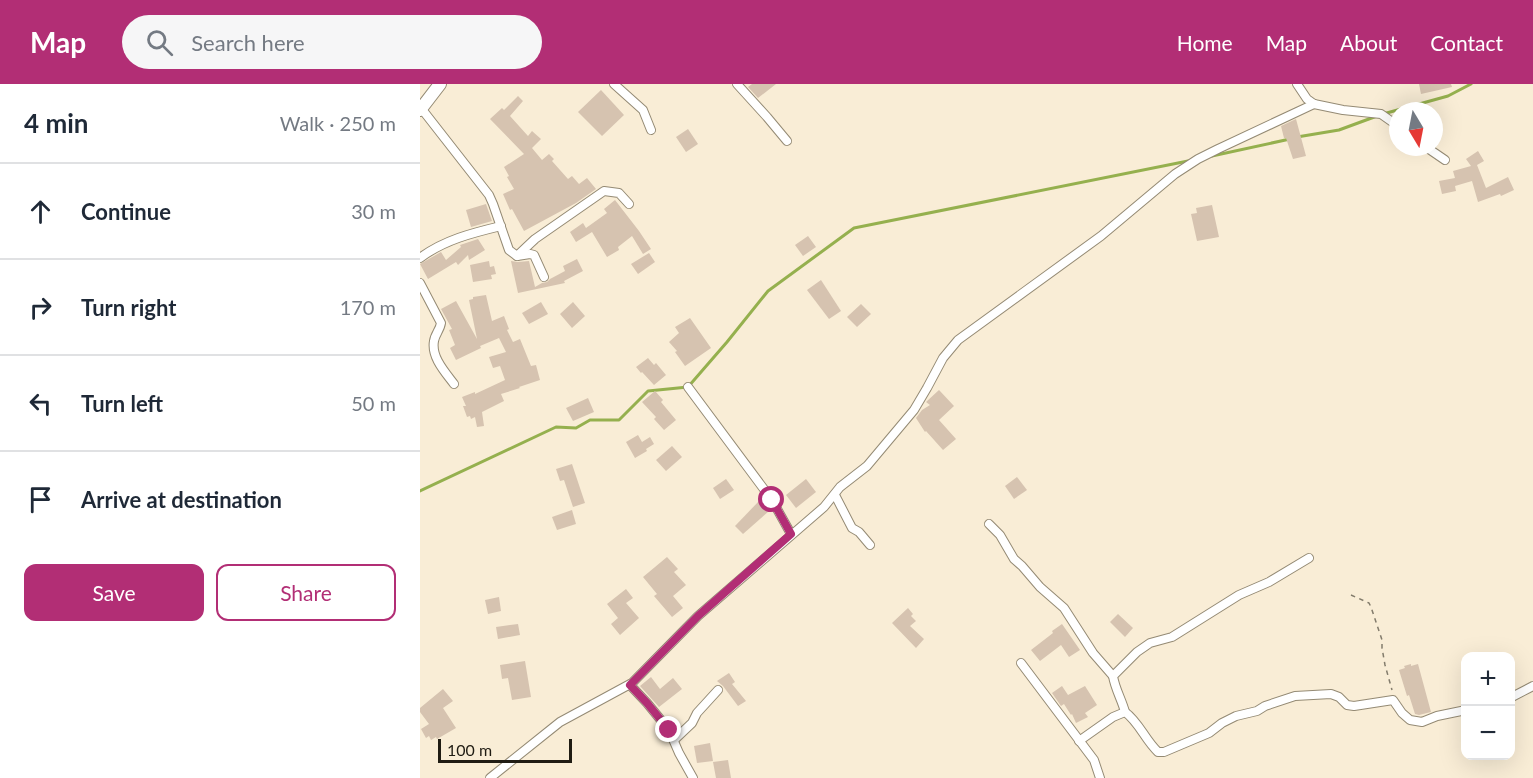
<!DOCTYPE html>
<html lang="en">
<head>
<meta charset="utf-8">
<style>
  :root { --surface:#fff; --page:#f6f6f7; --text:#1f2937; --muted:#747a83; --line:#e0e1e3; --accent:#b22e75 }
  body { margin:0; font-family:Lato,sans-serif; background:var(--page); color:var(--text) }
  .controls { position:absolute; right:18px; bottom:18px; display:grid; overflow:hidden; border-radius:12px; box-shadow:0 6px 24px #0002 }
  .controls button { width:54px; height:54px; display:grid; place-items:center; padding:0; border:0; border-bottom:2px solid var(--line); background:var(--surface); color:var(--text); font:30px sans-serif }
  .compass { position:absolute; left:969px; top:18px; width:54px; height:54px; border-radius:50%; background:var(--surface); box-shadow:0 6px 24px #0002; rotate:170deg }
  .scale { position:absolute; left:18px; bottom:15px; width:134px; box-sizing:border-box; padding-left:6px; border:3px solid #201c13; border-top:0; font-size:16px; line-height:21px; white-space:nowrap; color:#201c13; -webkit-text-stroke:4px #f9edd6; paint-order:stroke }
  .stop { position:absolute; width:18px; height:18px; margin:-14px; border:4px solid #b22e75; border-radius:50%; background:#fff }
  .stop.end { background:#b22e75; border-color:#fff; box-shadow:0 2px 6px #0008 }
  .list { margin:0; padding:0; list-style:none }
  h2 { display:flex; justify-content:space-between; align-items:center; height:78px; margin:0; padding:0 24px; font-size:26px }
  h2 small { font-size:20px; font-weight:400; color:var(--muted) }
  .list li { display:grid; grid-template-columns:39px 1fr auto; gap:18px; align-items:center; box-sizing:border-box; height:96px; padding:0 24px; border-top:2px solid var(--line) }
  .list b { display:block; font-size:22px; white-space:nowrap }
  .list em { font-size:20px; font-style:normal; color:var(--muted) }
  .actions { display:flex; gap:12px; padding:18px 24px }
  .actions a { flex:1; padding:14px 0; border:2px solid var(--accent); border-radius:12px; text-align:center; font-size:21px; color:var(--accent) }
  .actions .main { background:var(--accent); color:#fff }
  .icon { flex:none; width:33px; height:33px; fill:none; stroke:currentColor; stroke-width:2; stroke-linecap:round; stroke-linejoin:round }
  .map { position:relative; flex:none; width:1113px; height:694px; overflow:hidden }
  header { display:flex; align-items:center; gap:36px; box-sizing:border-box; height:84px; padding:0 30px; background:var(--accent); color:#fff }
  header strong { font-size:28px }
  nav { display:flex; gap:33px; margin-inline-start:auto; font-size:21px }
  .search { width:420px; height:54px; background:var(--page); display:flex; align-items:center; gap:15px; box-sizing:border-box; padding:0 21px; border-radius:33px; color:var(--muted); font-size:22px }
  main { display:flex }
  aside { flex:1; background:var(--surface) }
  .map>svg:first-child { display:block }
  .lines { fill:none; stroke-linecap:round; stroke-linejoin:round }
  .stream { stroke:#95b04e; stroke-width:3 }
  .building { fill:#d6c3b0 }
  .street-casing { stroke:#948a74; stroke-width:10 }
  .secondary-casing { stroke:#948a74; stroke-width:14 }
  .path { stroke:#837c6c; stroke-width:1.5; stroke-dasharray:4.5 4.5; stroke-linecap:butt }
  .street { stroke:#fff; stroke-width:8 }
  .secondary { stroke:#fff; stroke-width:12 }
  .route { stroke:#b22e75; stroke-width:8 }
</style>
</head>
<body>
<header>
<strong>Map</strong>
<div class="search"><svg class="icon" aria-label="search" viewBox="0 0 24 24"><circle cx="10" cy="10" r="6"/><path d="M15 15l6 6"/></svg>Search here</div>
<nav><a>Home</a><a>Map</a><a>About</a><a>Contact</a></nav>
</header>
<main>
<aside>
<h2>4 min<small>Walk · 250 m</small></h2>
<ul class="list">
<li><svg class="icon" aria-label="ahead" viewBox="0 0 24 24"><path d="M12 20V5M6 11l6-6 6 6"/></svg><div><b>Continue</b></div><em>30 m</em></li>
<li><svg class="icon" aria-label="right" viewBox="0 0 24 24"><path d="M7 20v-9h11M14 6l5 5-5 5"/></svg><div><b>Turn right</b></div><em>170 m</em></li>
<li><svg class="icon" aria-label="left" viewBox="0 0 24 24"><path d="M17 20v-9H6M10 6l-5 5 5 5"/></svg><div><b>Turn left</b></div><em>50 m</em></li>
<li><svg class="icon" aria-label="arrive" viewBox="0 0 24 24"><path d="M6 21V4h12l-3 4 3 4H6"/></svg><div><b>Arrive at destination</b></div></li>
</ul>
<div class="actions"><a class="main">Save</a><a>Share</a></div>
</aside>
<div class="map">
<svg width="1113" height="694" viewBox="0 0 1113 694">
  <rect width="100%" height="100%" fill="#f9edd6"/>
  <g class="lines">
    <g class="stream">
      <polyline points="963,30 1028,12 1051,0"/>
      <polyline points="877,53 919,46 957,32"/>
      <polyline points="792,72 870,55"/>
      <polyline points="0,407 136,343 156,344 170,336 199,336 228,307 268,303 307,258 348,207 434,144 768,77"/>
    </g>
  </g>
  <g class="building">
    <polygon points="332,0 356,0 338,14 328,3"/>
    <polygon points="999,0 1031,0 1032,3 1001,10"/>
    <polygon points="181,6 204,31 182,52 158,28"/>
    <polygon points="98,12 103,17 90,32 108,52 112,47 121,55 112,64 122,76 129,70 134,75 132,77 148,95 152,92 159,100 167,94 176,105 156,119 104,147 92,125 90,126 83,110 94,105 87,93 89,92 84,83 104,70 70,35 82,24 84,26"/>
    <polygon points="876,35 886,72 873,75 866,54 864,54 861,42"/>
    <polygon points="268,45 278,60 266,68 256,53"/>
    <polygon points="1058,67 1064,77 1057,81 1066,104 1088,93 1094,106 1081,112 1080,110 1058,118 1052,97 1035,102 1036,107 1022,110 1019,97 1035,94 1033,87 1051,82 1046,75"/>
    <polygon points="195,116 219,147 231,165 223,170 212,152 198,163 199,166 187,173 172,148 156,158 150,148 163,139 166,144 187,129 184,125"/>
    <polygon points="66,120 72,137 51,143 46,126"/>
    <polygon points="792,121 799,153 777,157 771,130 777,129 776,124"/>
    <polygon points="388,152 396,163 383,172 375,161"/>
    <polygon points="58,155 65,166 49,176 48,171 38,181 36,178 8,195 0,180 21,168 26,176 41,163 40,161"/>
    <polygon points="229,169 235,178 218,190 211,180"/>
    <polygon points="157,175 163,187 144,197 145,199 98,209 91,177 98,178 109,177 115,203 122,199 127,198 130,195 145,187 143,182"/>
    <polygon points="69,177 70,183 74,182 76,190 71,191 72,195 53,198 50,181"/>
    <polygon points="401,196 421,227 409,235 387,206"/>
    <polygon points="66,211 72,237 84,232 89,245 87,246 93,258 100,255 111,282 116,281 120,296 99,303 100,304 81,310 84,317 62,328 64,342 57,343 55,333 51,335 50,332 47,333 43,322 46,322 42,313 55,308 55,310 85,296 80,282 73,284 69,273 86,268 79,254 60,262 61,264 36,276 30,264 35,261 29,246 32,245 21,225 36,217 57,255 49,216 53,215 53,213"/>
    <polygon points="121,218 128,230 109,240 102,229"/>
    <polygon points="153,218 165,232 152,244 140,230"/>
    <polygon points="441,220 451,230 437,243 427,233"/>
    <polygon points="270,234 291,264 265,282 255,268 257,267 249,258 259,249 255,243"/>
    <polygon points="228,274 234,281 236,279 246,291 234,301 222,288 221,289 216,283"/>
    <polygon points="519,306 534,322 519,336 536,355 523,366 506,347 505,348 496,334 502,326 510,321 506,318"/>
    <polygon points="235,307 243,316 241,318 256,336 244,346 234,335 236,333 222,318"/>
    <polygon points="168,314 174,328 153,337 146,324"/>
    <polygon points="218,351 222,358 230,353 234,360 226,365 227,367 215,374 206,358"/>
    <polygon points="252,362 262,373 246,387 236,376"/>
    <polygon points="152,380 165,419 153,423 144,396 140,397 136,385"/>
    <polygon points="597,393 607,406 594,415 585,402"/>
    <polygon points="306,395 314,406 300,415 293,404"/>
    <polygon points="386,395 396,408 376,424 366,411"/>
    <polygon points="339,417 349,427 323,450 315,442"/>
    <polygon points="152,426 156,440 137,446 132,433"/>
    <polygon points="247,473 258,485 254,488 266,501 253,512 263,524 252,533 234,512 237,510 223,493"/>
    <polygon points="206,505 213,514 206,519 219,534 200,551 191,540 198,534 187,520"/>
    <polygon points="79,513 81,527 68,530 65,516"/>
    <polygon points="488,524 493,530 491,532 496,537 490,542 504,555 496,564 472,539"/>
    <polygon points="698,530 713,544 705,553 690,538"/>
    <polygon points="98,540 100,551 78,555 76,543"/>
    <polygon points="642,540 660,566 649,573 641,561 620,577 611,566 633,549 632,547"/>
    <polygon points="105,577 111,613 92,616 88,594 82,595 80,581"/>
    <polygon points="991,580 991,582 998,580 1011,628 999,631 995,630 989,611 987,612 979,586 985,584 984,582"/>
    <polygon points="309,589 315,598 312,600 326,617 318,622 303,602 297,597"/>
    <polygon points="231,593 240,605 253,594 262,605 239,623 220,602"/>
    <polygon points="642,602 648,611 665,602 677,621 665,629 668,633 656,639 652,630 651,631 644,620 641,622 632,609"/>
    <polygon points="23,605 33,617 23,624 36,644 17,655 16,653 11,656 9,652 6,654 1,645 9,640 0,628 0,624"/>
    <polygon points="290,659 293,677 277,679 274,662"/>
    <polygon points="308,676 311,694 296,694 293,678"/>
  </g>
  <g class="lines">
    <defs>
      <g id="street">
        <polyline points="194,0 223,26 231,46"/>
        <polyline points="317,0 347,33 367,57"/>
        <polyline points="877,0 887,15 894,20 923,26 961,30 978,42"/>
        <polyline points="1,24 69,111 73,120 89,166 97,172 110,170 114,171 124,193"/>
        <polyline points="1006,63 1025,76"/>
        <polyline points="97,172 115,155 184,107 199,109 209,120"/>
        <path d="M 0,174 C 24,156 52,149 81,142"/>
        <path d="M 0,199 L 21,239 C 20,246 15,250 14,257 C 11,273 25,288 34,300"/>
        <polyline points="268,303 352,416 371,450"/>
        <polyline points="415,411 432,444 439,448 450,461"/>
        <polyline points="569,440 580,451 594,475 602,482 620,503 644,524 673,569 693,592"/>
        <polyline points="601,579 674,676 680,694"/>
        <polyline points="210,601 227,619 249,646 259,669 273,694"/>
        <polyline points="1090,614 1113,602"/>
        <path d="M 705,628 C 702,616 695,605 693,592 L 717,568 L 730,559 L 752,553 L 819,511 L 849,498 L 889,474"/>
        <polyline points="254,656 272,639 277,629 298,606"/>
        <path d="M 659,657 L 693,633 L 705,628 C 719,638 725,656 738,668 L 744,668 L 789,649 L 802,639 L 816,632 L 837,627 L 845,622 L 875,612 L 911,610 L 919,613 L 927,621 L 934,622 L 973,616 L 982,629 L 990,636 L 1002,638 L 1017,632 L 1046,626"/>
        <polyline points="70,694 140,638 212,599 278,532 404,423 420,403 447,382 494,326 507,304 523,274 538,256 681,152 755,90 778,75 798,65 894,20"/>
      </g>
      <polyline id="secondary" points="0,26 20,0"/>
    </defs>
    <use href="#street" class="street-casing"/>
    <use href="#secondary" class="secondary-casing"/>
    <polyline class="path" points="931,511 949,519 951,523 962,556 962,564 965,581 972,606"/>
    <use href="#street" class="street"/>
    <use href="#secondary" class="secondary"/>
  </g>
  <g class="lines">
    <polyline class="route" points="249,646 227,619 210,601 278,532 371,450 352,416"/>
  </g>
</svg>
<div class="controls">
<button>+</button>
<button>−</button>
</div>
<svg class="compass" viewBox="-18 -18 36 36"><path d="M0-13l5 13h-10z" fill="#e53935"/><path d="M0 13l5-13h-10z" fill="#747a83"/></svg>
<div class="scale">100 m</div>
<div class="stop" style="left:352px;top:416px"></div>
<div class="stop end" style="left:249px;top:646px"></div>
</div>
</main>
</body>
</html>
